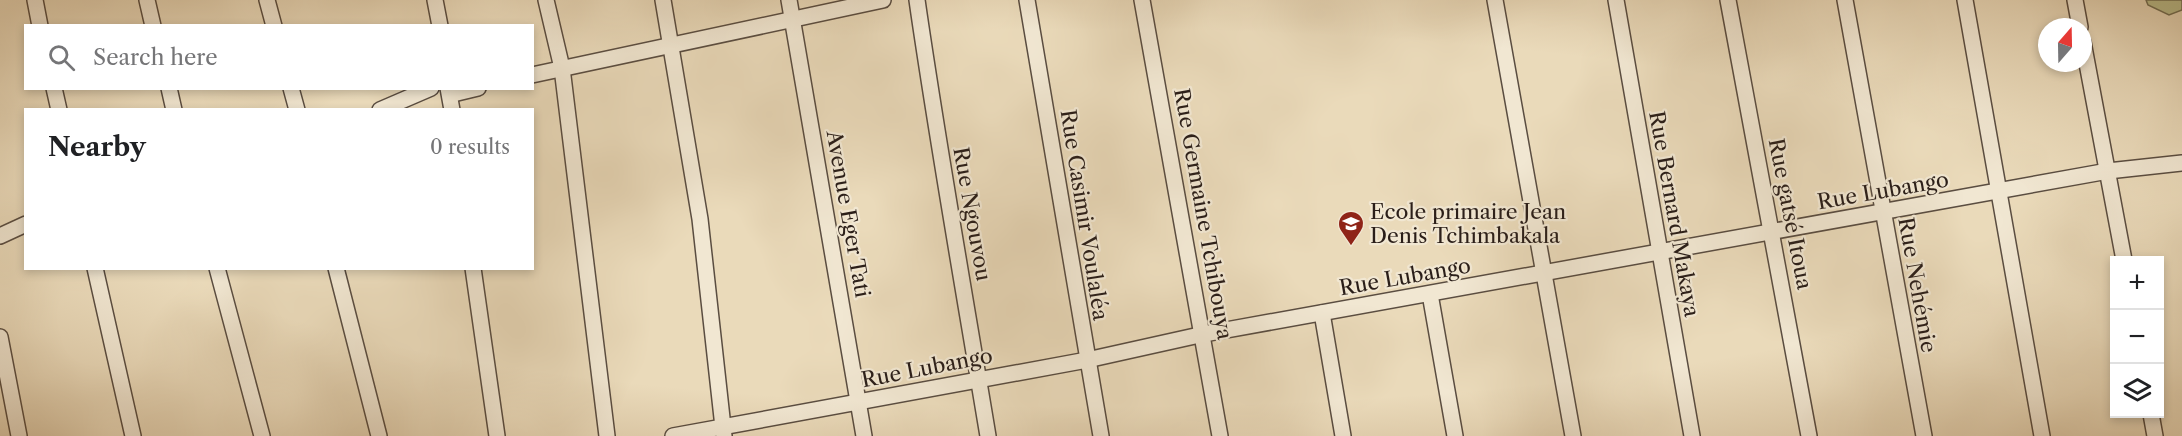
<!DOCTYPE html>
<html lang="en">
<head>
<meta charset="utf-8">
<style>
  :root { --surface:#fff; --page:#f6f6f6; --text:#202124; --muted:#757577; --line:#e0e0e0 }
  body { margin:0; font-family:"Libre Caslon Text",serif; background:var(--page); color:var(--text) }
  .controls { position:absolute; right:18px; bottom:18px; display:grid; overflow:hidden; border-radius:0px; box-shadow:0 3px 9px #0003 }
  .controls button { width:54px; height:54px; display:grid; place-items:center; padding:0; border:0; border-bottom:2px solid var(--line); background:var(--surface); color:var(--text); font:30px sans-serif }
  .compass { position:absolute; left:2038px; top:18px; width:54px; height:54px; border-radius:50%; background:var(--surface); box-shadow:0 3px 9px #0003; rotate:20deg }
  .list { margin:0; padding:0; list-style:none }
  h2 { display:flex; justify-content:space-between; align-items:center; height:78px; margin:0; padding:0 24px; font-size:26px }
  h2 small { font-size:20px; font-weight:400; color:var(--muted) }
  .icon { flex:none; width:33px; height:33px; fill:none; stroke:currentColor; stroke-width:2; stroke-linecap:round; stroke-linejoin:round }
  .map { position:relative; flex:none; width:2182px; height:436px; overflow:hidden }
  .search { position:absolute; background:var(--surface); box-shadow:0 3px 9px #0003; left:24px; top:24px; width:510px; height:66px; display:flex; align-items:center; gap:15px; box-sizing:border-box; padding:0 21px; border-radius:0px; color:var(--muted); font-size:22px }
  .panel { position:absolute; background:var(--surface); box-shadow:0 3px 9px #0003; left:24px; top:108px; width:510px; height:162px; border-radius:0px }
  .map>svg:first-child { display:block }
  .grass { fill:#babe8d; stroke:#726e53; stroke-width:1.5 }
  .lines { fill:none; stroke-linecap:round; stroke-linejoin:round }
  .minor-casing { stroke:#5a4d41; stroke-width:18 }
  .minor { stroke:#f1e7d2; stroke-width:15 }
  .labels { text-anchor:middle; stroke-width:4.5; stroke-linejoin:round; paint-order:stroke }
  .street-label { font-size:21px; fill:#2a1e19; stroke:#f1e7d2 }
  .poi-label { font-size:21px; fill:#2a1e19; stroke:#f1e7d2; text-anchor:start }
</style>
</head>
<body>
<div class="map">
<svg width="2182" height="436" viewBox="0 0 2182 436">
  <rect width="100%" height="100%" fill="#eadaba"/>
  <filter id="stains"><feTurbulence type="fractalNoise" baseFrequency=".00333" numOctaves="4"/><feColorMatrix values="0 0 0 0 .2 0 0 0 0 .09 0 0 0 0 .02 0 0 0 .5 -.17"/></filter>
  <radialGradient id="worn" r=".72"><stop offset=".6" stop-color="#630" stop-opacity="0"/><stop offset="1" stop-color="#630" stop-opacity=".3"/></radialGradient>
  <polygon class="grass" points="2146,0 2182,0 2182,10 2169,15 2148,5"/>
  <g class="lines">
    <defs>
      <g id="minor">
        <polyline points="35,0 40,26"/>
        <polyline points="147,0 153,26"/>
        <polyline points="267,0 274,26"/>
        <polyline points="435,0 440,26"/>
        <polyline points="546,0 562,68 607,436"/>
        <polyline points="663,0 700,219 724,436"/>
        <polyline points="789,0 864,436"/>
        <path d="M 917,0 C 938,146 964,291 988,436"/>
        <polyline points="1027,0 1101,436"/>
        <polyline points="1142,0 1220,436"/>
        <polyline points="1495,0 1573,436"/>
        <polyline points="1616,0 1692,436"/>
        <polyline points="1728,0 1809,436"/>
        <polyline points="1845,0 1924,436"/>
        <polyline points="1965,0 2042,436"/>
        <polyline points="2075,0 2080,27"/>
        <polyline points="2083,42 2124,260"/>
        <polyline points="532,75 883,0"/>
        <polyline points="54,88 59,110"/>
        <polyline points="169,88 174,110"/>
        <polyline points="291,88 297,110"/>
        <polyline points="448,88 452,110"/>
        <polyline points="450,88 453,94 478,88"/>
        <polyline points="380,110 431,88"/>
        <polyline points="0,236 26,224"/>
        <polyline points="95,268 133,436"/>
        <polyline points="217,268 262,436"/>
        <polyline points="336,268 379,436"/>
        <polyline points="473,268 497,436"/>
        <polyline points="1430,294 1455,436"/>
        <polyline points="1322,313 1343,436"/>
        <polyline points="0,337 19,436"/>
        <polyline points="2151,414 2155,436"/>
        <polyline points="673,436 1087,360 1204,334 2108,171 2182,163"/>
      </g>
    </defs>
    <use href="#minor" class="minor-casing"/>
    <use href="#minor" class="minor"/>
  </g>
  <defs>
    <symbol id="school-pin" viewBox="-11 -11 22 30"><path d="M0 17L-7.5 6A9.5 9.5 0 1 1 7.5 6Z" fill="#8f2418" stroke="#f1e7d2"/><path d="M0-5L7-2L0 1L-7-2ZM-4 1L0 2.5L4 1V4Q0 6-4 4Z" fill="#fff"/></symbol>
  </defs>
  <g fill-rule="evenodd">
    <use href="#school-pin" x="1336" y="209" width="30" height="40"/>
  </g>
  <g class="labels">
    <g class="street-label">
      <text transform="translate(1883 191) rotate(-10)" y="7">Rue Lubango</text>
      <text transform="translate(848 214) rotate(80)" y="7">Avenue Eger Tati</text>
      <text transform="translate(972 214) rotate(80)" y="7">Rue Ngouvou</text>
      <text transform="translate(1203 214) rotate(80)" y="7">Rue Germaine Tchibouya</text>
      <text transform="translate(1674 214) rotate(80)" y="7">Rue Bernard Makaya</text>
      <text transform="translate(1790 214) rotate(79)" y="7">Rue gatsé Itoua</text>
      <text transform="translate(1084 215) rotate(81)" y="7">Rue Casimir Voulaléa</text>
      <text transform="translate(1405 277) rotate(-10)" y="7">Rue Lubango</text>
      <text transform="translate(1917 285) rotate(80)" y="7">Rue Nehémie</text>
      <text transform="translate(927 368) rotate(-11)" y="7">Rue Lubango</text>
    </g>
    <g class="poi-label">
      <text x="1370" y="219">Ecole primaire Jean<tspan x="1370" dy="24">Denis Tchimbakala</tspan></text>
    </g>
  </g>
  <rect width="100%" height="100%" filter="url(#stains)"/>
  <rect width="100%" height="100%" fill="url(#worn)"/>
</svg>
<div class="controls">
<button>+</button>
<button>−</button>
<button><svg class="icon" aria-label="layers" viewBox="0 0 24 24"><path d="M12 4l9 5-9 5-9-5zM3 14l9 5 9-5"/></svg></button>
</div>
<svg class="compass" viewBox="-18 -18 36 36"><path d="M0-13l5 13h-10z" fill="#e53935"/><path d="M0 13l5-13h-10z" fill="#757577"/></svg>
<div class="search"><svg class="icon" aria-label="search" viewBox="0 0 24 24"><circle cx="10" cy="10" r="6"/><path d="M15 15l6 6"/></svg>Search here</div>
<section class="panel">
<h2>Nearby<small>0 results</small></h2>
<ul class="list">
</ul>
</section>
</div>
</body>
</html>
